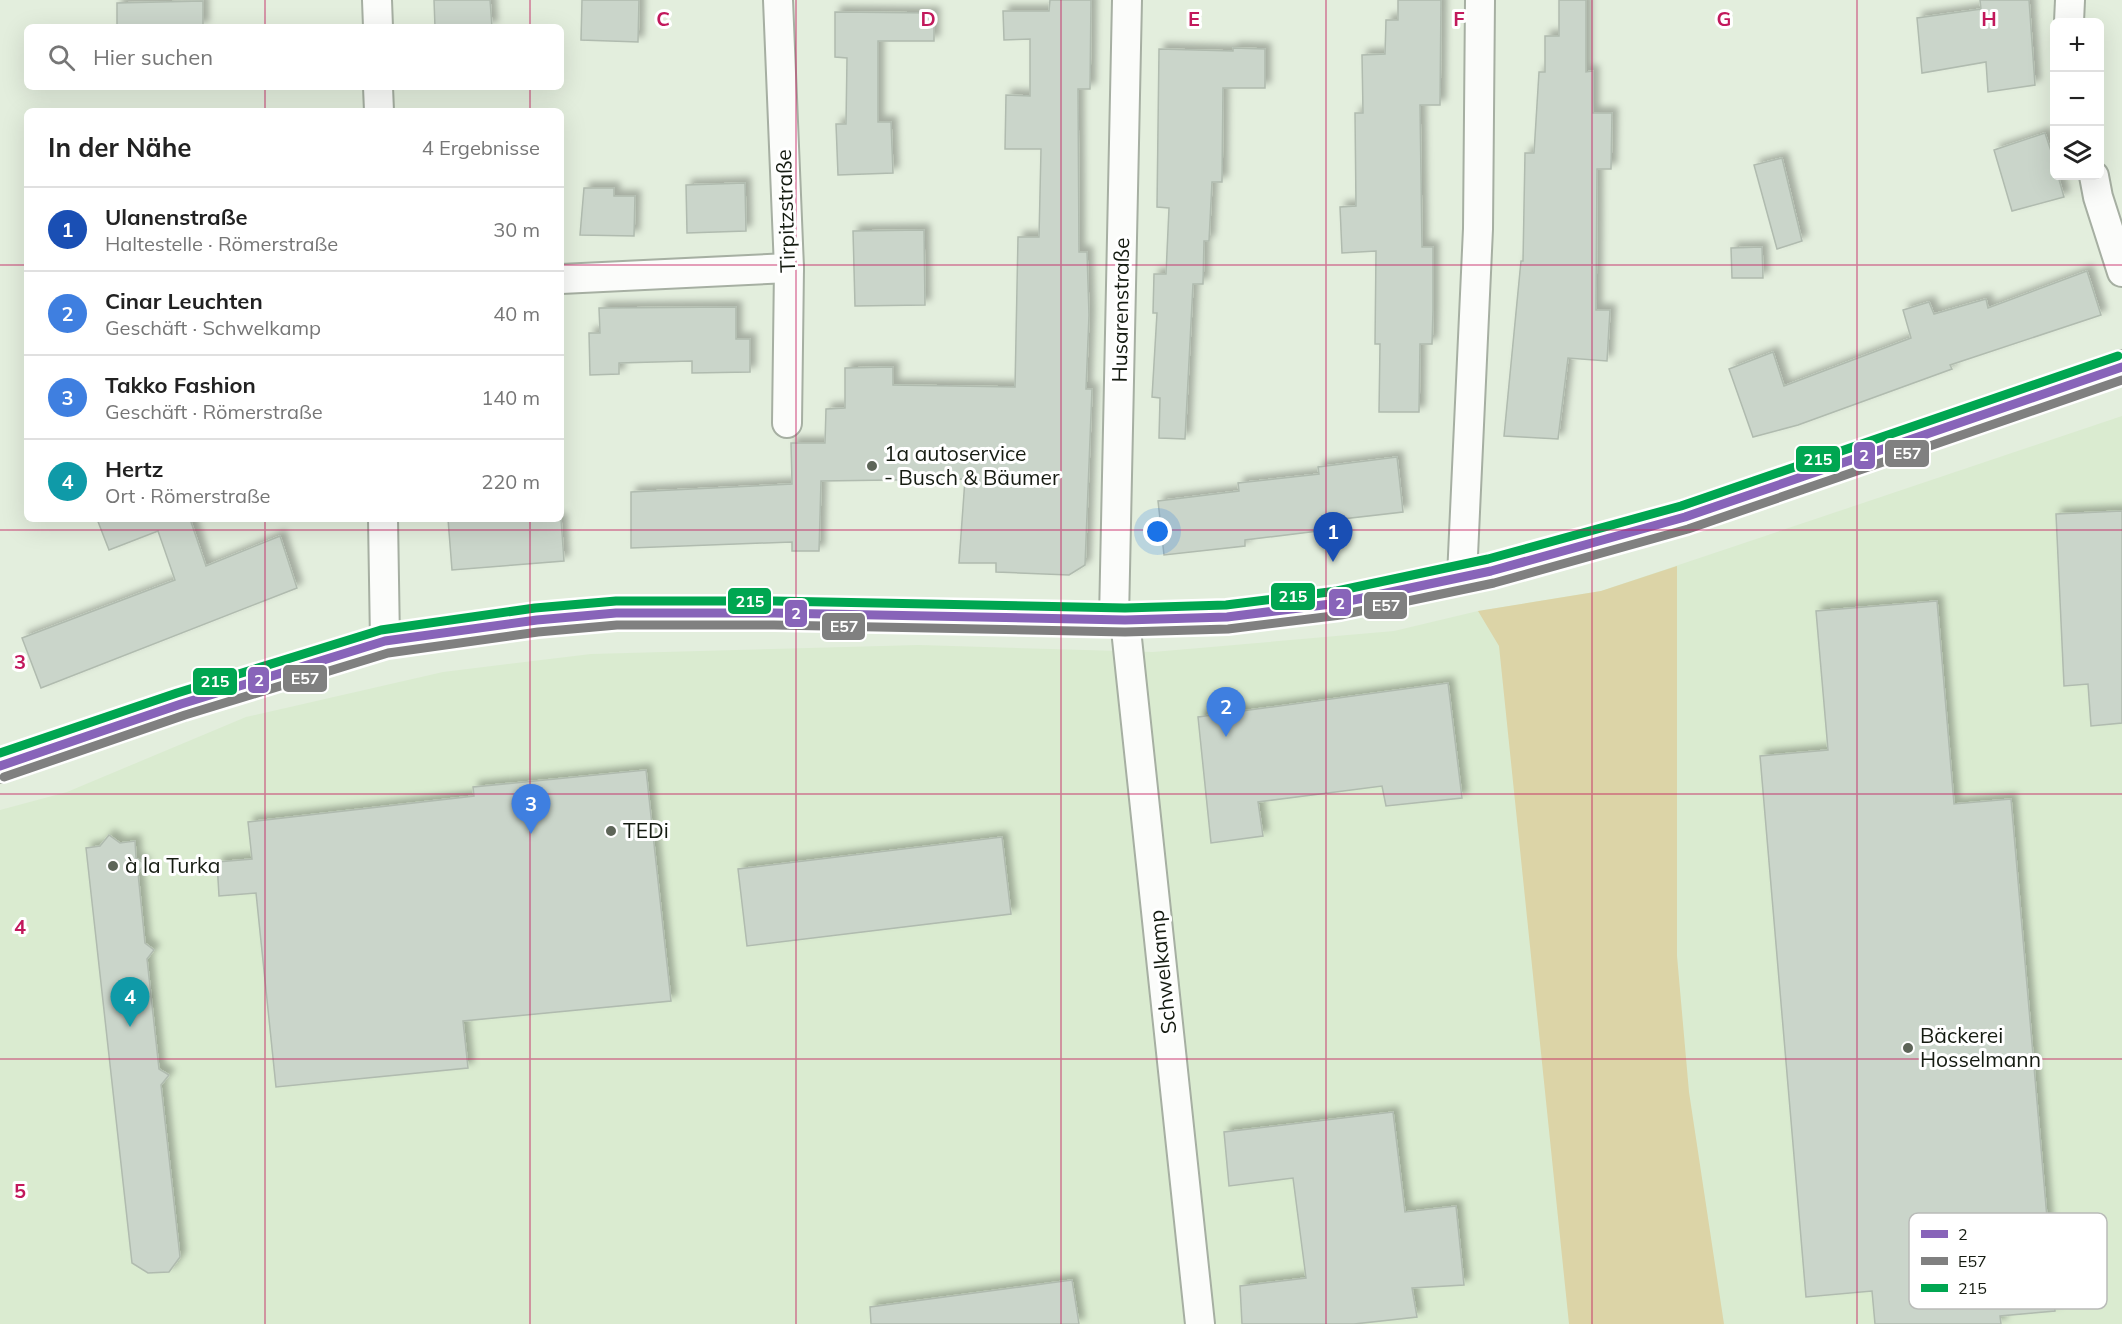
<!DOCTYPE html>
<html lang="de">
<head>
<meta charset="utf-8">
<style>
  :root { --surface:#fff; --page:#f2f2f2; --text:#222; --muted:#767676; --line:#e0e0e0; --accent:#5d6558 }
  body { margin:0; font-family:Mulish,sans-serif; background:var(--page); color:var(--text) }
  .controls { position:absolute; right:18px; top:18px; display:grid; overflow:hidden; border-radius:9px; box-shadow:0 6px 24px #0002 }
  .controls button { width:54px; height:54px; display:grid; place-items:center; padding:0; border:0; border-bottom:2px solid var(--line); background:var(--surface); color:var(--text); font:30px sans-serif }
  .you { position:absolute; left:1158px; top:532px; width:21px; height:21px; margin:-15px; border:4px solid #fff; border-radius:50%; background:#1a73e8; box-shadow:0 0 0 9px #1a73e833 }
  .badge { display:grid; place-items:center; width:39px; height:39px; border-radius:50%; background:var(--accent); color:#fff; font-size:20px; font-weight:700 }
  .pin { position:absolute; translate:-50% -50px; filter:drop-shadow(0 2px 3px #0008) }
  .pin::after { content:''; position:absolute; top:32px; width:21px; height:18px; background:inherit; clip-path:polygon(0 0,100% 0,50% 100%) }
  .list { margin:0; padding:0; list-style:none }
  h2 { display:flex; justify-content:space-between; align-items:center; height:78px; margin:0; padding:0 24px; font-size:26px }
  h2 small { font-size:20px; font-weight:400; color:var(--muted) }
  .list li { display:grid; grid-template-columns:39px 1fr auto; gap:18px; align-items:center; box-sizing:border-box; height:84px; padding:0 24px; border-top:2px solid var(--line) }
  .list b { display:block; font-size:22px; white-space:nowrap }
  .list p { margin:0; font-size:20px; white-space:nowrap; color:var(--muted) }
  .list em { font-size:20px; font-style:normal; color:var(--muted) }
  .icon { flex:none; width:33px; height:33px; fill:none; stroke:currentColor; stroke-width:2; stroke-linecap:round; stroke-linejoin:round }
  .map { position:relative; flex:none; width:2122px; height:1324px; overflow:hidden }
  .search { position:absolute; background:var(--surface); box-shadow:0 6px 24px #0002; left:24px; top:24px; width:540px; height:66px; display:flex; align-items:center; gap:15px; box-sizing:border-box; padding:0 21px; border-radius:9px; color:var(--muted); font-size:22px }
  .panel { position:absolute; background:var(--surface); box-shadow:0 6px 24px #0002; left:24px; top:108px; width:540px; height:414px; border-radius:9px }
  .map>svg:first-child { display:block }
  .built { fill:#daebd0 }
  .green { fill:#dcd4a7 }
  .building { fill:#cad5ca; stroke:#b0bbaf; stroke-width:1.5; filter:url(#shadow) }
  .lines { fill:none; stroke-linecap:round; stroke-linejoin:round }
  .street-casing { stroke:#a6afa2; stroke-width:32 }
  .secondary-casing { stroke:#a6afa2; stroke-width:36 }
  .street { stroke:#fbfcfa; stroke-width:28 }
  .secondary { stroke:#fbfcfa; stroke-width:33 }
  .bus-1-casing { stroke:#fff; stroke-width:14 }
  .bus-2-casing { stroke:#fff; stroke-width:14 }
  .bus-3-casing { stroke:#fff; stroke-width:14 }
  .bus-1 { stroke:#8864b9; stroke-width:9 }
  .bus-2 { stroke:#808080; stroke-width:9 }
  .bus-3 { stroke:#00a651; stroke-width:9 }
  .grid { fill:none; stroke:#c2185b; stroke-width:1.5; stroke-opacity:0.55 }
  .poi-dot { fill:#5d6558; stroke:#fff; stroke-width:2 }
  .labels { text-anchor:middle; stroke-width:6; stroke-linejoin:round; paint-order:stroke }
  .street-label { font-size:21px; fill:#151b11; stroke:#fff }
  .poi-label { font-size:21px; fill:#151b11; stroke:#fff; text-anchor:start }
  .key { fill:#fff; stroke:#b9bbb8; stroke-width:1.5 }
  .key-label { font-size:16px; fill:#151b11 }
  .grid-label { font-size:20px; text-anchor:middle; font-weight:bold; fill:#c2185b; stroke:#fff; stroke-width:6; stroke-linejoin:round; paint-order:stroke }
  .line-badge { stroke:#fff; stroke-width:2 }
  .badge-label { font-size:16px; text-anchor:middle; font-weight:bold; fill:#fff }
</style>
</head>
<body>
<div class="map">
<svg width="2122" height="1324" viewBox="0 0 2122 1324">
  <defs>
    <filter id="shadow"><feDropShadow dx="5.5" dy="-5.5" stdDeviation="3" flood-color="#0004"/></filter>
  </defs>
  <rect width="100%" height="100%" fill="#e3eedd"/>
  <polygon class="built" points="2122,416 2122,1324 0,1324 0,810 67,792 246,717 443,672 591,654 919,645 1153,652 1394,631 1478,611 1601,591"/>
  <polygon class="green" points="1677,566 1677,956 1689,1092 1724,1324 1569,1324 1499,646 1478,611 1601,591"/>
  <g class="building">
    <polygon points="434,0 490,0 492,27 435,27"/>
    <polygon points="582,0 639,0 638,42 581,40"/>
    <polygon points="1050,0 1091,0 1090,89 1078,89 1079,252 1087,252 1089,315 1086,389 1092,389 1085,565 1069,575 996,572 996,563 959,563 965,479 821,481 819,551 792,551 792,542 631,548 631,492 792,484 791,443 825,443 826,409 845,408 845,368 893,367 893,385 1015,387 1018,237 1039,237 1041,149 1005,149 1006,95 1030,96 1030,39 1004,40 1003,11 1049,11"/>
    <polygon points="1398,0 1441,0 1440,105 1420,105 1422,247 1433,247 1433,311 1432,344 1420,344 1419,412 1379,412 1380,344 1375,344 1376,251 1342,253 1340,207 1356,206 1355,113 1363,113 1362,55 1385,54 1386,20 1398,20"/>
    <polygon points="1559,0 1586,0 1586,72 1593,71 1593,113 1612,113 1611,169 1597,169 1596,310 1610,310 1607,361 1568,358 1558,439 1504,436 1521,261 1523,261 1525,153 1534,153 1539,72 1545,72 1545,36 1559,36"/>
    <polygon points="1980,0 2029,0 2035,85 1988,92 1986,62 1922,73 1917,18 1981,9"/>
    <polygon points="203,1 203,27 117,27 117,3"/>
    <polygon points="835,12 934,13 934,41 878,41 878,122 891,122 893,173 838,175 836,124 846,124 847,58 835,57"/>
    <polygon points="1233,48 1265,49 1265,88 1223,88 1222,182 1212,182 1209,241 1204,241 1203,284 1193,284 1185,439 1159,438 1160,398 1152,397 1157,313 1153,313 1154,274 1166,274 1169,208 1157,207 1159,49 1233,51"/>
    <polygon points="2045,133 2055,163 2055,176 2058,176 2064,197 2012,211 1994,150"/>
    <polygon points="1782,158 1802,241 1777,249 1754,165"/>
    <polygon points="745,183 746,231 687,233 686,185"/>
    <polygon points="584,188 614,188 614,196 635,196 634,236 580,235"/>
    <polygon points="924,230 925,305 855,306 853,231"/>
    <polygon points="1762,247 1763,278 1732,278 1731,248"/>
    <polygon points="2087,271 2101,315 1950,365 1952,369 1798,425 1753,437 1729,369 1773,352 1784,386 1911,338 1903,310 1929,302 1934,314 1986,299 1988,308"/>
    <polygon points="736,307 736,339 750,339 750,372 692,373 692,361 619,363 619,374 590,375 589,333 600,333 599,308"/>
    <polygon points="1397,457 1403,512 1325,521 1326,530 1245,540 1245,546 1164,555 1158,501 1239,491 1238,483 1319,474 1318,467"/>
    <polygon points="2122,511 2122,723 2091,726 2088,684 2064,686 2056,514"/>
    <polygon points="97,519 190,519 206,566 280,536 297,588 41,688 22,638 175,580 158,531 109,550"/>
    <polygon points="448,519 561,519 564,561 452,570"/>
    <polygon points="1937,601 1954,804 2011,799 2055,1311 2000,1316 2001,1324 1875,1324 1872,1291 1806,1297 1760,756 1828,750 1816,611"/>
    <polygon points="1448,683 1462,798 1386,806 1382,786 1258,802 1263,836 1211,843 1198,717"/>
    <polygon points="646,770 671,1001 463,1021 468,1068 276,1087 256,893 219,896 217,862 252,859 248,822 474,796 473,787"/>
    <polygon points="109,835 120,843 135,841 136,858 145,864 138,873 145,943 154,950 147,959 159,1069 169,1075 161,1085 180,1257 169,1272 148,1273 132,1263 86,848 100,846"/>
    <polygon points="1002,837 1011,914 747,946 738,869"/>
    <polygon points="1393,1112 1405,1212 1456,1206 1464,1285 1412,1288 1417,1317 1354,1324 1242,1324 1240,1286 1306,1278 1293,1178 1229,1186 1224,1132"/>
    <polygon points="1072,1280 1079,1324 871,1324 870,1307"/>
  </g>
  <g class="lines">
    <defs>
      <g id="street">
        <polyline points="377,0 378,27"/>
        <polyline points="778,0 789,268 787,423"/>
        <polyline points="2069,22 2070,0"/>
        <polyline points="378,87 379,111"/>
        <polyline points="2094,176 2098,197 2122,272"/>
        <polyline points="561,279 789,268"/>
        <polyline points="383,519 385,641"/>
        <polyline points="1462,577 1478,229 1480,0"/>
        <polyline points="1114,619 1127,0"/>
        <polyline points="1125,620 1200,1324"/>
      </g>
      <polyline id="secondary" points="0,766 181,704 385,641 537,620 616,613 774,613 1125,620 1227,617 1339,603 1491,571 1685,517 2122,367"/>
    </defs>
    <use href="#street" class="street-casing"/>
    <use href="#secondary" class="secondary-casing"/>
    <use href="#street" class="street"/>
    <use href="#secondary" class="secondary"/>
    <defs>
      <polyline id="bus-1" points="0,766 181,704 385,641 537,620 616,613 774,613 1125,620 1227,617 1339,603 1491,571 1685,517 2122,367"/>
      <polyline id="bus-2" points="4,777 185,715 388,653 538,632 617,625 774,625 1125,632 1228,629 1341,615 1494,583 1688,529 2122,380"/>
      <polyline id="bus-3" points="0,753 177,693 381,630 535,608 616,601 774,601 1125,608 1226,605 1337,591 1488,559 1681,506 2118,356"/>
    </defs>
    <use href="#bus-1" class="bus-1-casing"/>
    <use href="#bus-2" class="bus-2-casing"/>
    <use href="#bus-3" class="bus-3-casing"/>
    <use href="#bus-1" class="bus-1"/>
    <use href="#bus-2" class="bus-2"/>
    <use href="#bus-3" class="bus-3"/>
  </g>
  <path class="grid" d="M 265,0 L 265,27M 530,0 L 530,27M 796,0 L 796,1324M 1061,0 L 1061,1324M 1326,0 L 1326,1324M 1592,0 L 1592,1324M 1857,0 L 1857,1324M 265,87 L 265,111M 530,87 L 530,111M 0,265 L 27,265M 561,265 L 2122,265M 265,519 L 265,1324M 530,519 L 530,1324M 0,530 L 2122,530M 0,794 L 2122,794M 0,1059 L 2122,1059"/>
  <g class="poi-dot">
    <circle cx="872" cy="466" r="6"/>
    <circle cx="611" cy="831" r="6"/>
    <circle cx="113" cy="866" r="6"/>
    <circle cx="1908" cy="1048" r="6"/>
  </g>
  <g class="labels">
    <g class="street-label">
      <text transform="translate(786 211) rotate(-92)" y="7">Tirpitzstraße</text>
      <text transform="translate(1121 310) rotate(-89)" y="7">Husarenstraße</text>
      <text transform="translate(1163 972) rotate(-96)" y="7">Schwelkamp</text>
    </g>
    <g class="poi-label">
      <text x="884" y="461">1a autoservice<tspan x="884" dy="24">- Busch &amp; Bäumer</tspan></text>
      <text x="623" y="838">TEDi</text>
      <text x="125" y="873">à la Turka</text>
      <text x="1920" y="1043">Bäckerei<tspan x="1920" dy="24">Hosselmann</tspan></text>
    </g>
  </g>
  <rect x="1909" y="1213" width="198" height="96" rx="9" class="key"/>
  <rect x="1921" y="1230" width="27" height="8" fill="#8864b9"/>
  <rect x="1921" y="1257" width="27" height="8" fill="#808080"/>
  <rect x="1921" y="1284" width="27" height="8" fill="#00a651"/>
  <g class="key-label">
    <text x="1958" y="1240">2</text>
    <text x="1958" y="1267">E57</text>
    <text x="1958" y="1294">215</text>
  </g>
  <g class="grid-label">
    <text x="663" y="26">C</text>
    <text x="928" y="26">D</text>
    <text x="1194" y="26">E</text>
    <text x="1459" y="26">F</text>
    <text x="1724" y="26">G</text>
    <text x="1989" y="26">H</text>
    <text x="20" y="669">3</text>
    <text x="20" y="934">4</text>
    <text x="20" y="1198">5</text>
  </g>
  <g class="line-badge">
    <rect x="1884" y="439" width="46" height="29" rx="6" fill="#808080"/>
    <rect x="1853" y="441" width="23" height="29" rx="6" fill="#8864b9"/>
    <rect x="1795" y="445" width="46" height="28" rx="6" fill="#00a651"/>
    <rect x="1270" y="582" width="46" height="29" rx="6" fill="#00a651"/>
    <rect x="727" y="587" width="45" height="28" rx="6" fill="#00a651"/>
    <rect x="1328" y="588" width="24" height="29" rx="6" fill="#8864b9"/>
    <rect x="1363" y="591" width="45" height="29" rx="6" fill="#808080"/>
    <rect x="784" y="599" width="24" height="29" rx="6" fill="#8864b9"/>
    <rect x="821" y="612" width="45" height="29" rx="6" fill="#808080"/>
    <rect x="282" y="664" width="46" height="29" rx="6" fill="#808080"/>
    <rect x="247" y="666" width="23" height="28" rx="6" fill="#8864b9"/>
    <rect x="192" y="667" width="46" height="29" rx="6" fill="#00a651"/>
  </g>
  <g class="badge-label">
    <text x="1907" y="459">E57</text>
    <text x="1864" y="461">2</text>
    <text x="1818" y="465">215</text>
    <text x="1293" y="602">215</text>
    <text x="750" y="607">215</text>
    <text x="1340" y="609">2</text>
    <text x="1386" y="611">E57</text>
    <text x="796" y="619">2</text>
    <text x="844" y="632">E57</text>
    <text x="305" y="684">E57</text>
    <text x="259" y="686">2</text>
    <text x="215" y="687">215</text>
  </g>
</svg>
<div class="controls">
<button>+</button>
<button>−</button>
<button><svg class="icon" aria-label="layers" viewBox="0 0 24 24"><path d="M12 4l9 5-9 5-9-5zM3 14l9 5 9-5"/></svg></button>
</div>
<div class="you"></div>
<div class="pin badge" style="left:1333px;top:562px;background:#1a4fb4">1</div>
<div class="pin badge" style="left:1226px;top:737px;background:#3f7fe0">2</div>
<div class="pin badge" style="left:531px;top:834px;background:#3f7fe0">3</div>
<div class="pin badge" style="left:130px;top:1027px;background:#0f9aa8">4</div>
<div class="search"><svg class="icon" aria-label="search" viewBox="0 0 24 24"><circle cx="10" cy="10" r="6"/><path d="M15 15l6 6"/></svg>Hier suchen</div>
<section class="panel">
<h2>In der Nähe<small>4 Ergebnisse</small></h2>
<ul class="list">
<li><span class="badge" style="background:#1a4fb4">1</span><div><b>Ulanenstraße</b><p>Haltestelle · Römerstraße</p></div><em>30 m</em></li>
<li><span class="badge" style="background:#3f7fe0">2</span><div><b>Cinar Leuchten</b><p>Geschäft · Schwelkamp</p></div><em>40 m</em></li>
<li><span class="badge" style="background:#3f7fe0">3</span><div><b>Takko Fashion</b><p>Geschäft · Römerstraße</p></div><em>140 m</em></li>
<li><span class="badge" style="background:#0f9aa8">4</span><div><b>Hertz</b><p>Ort · Römerstraße</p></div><em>220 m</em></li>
</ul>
</section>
</div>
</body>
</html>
